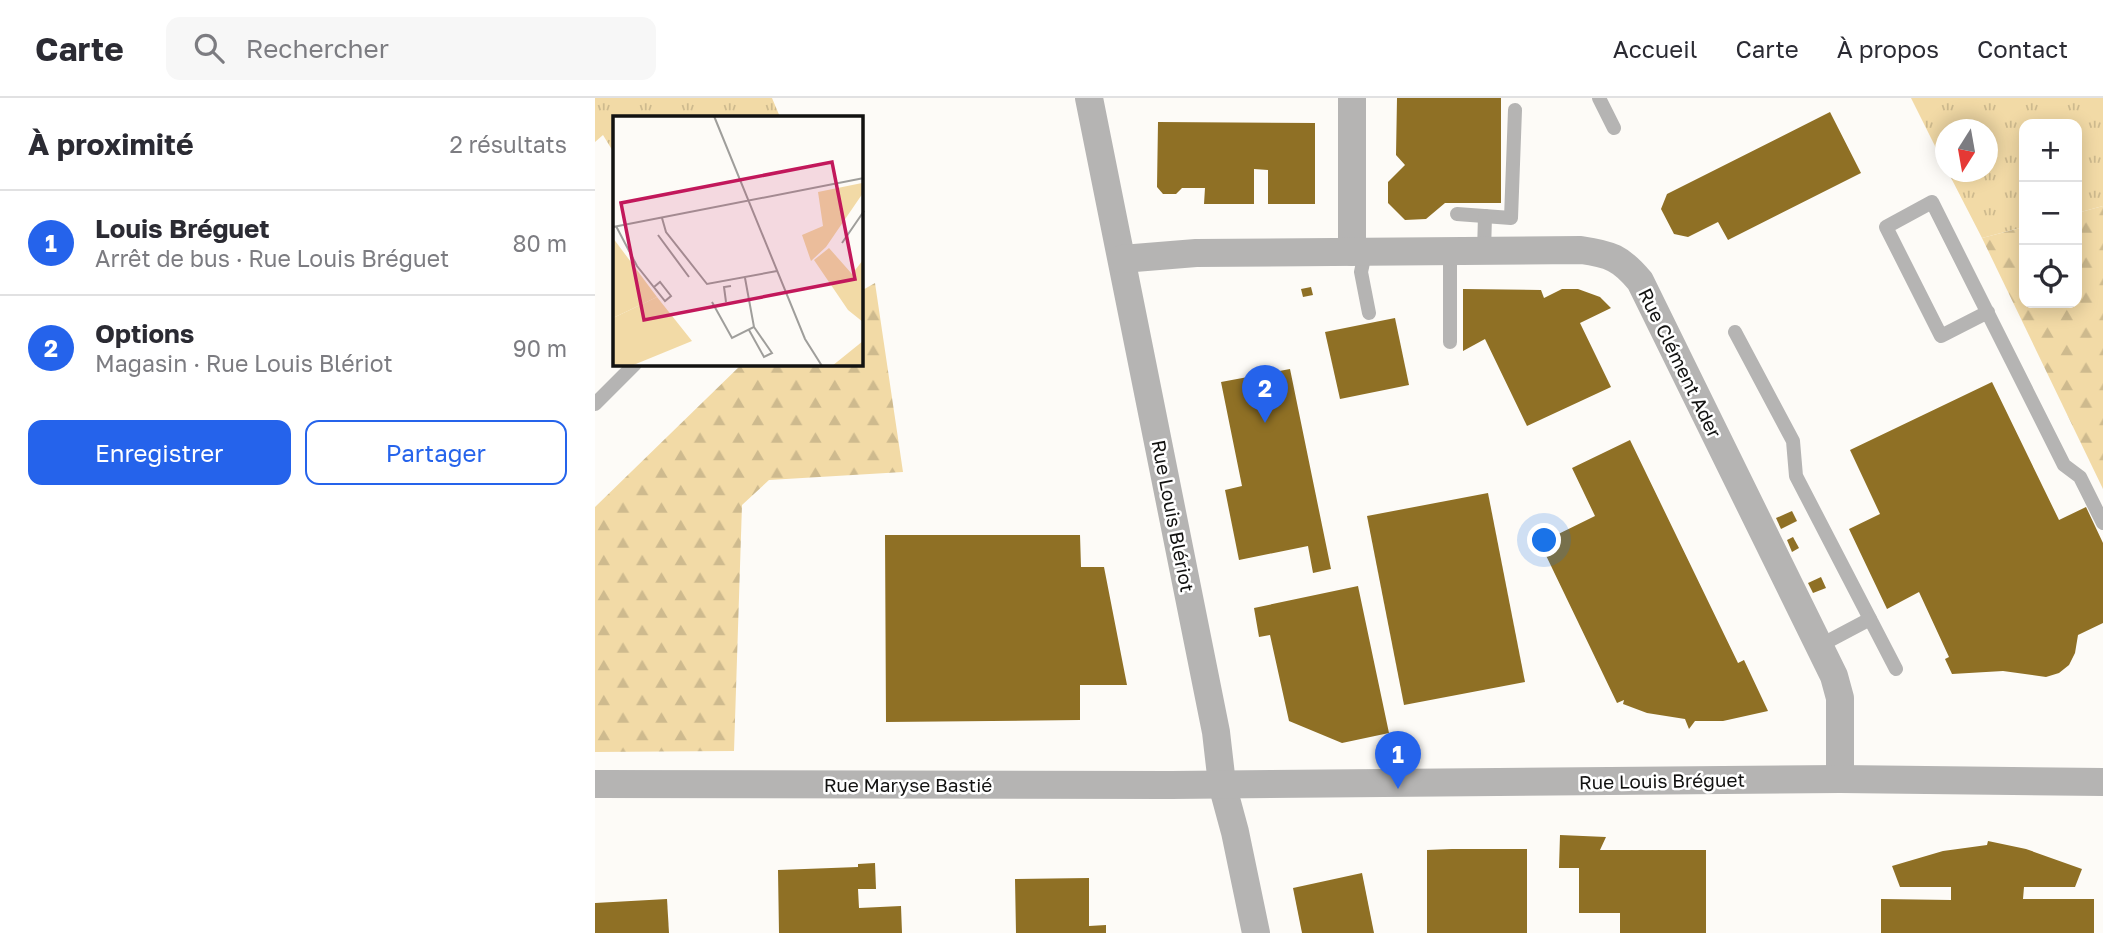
<!DOCTYPE html>
<html lang="fr">
<head>
<meta charset="utf-8">
<style>
  :root { --surface:#fff; --page:#f7f7f7; --text:#2b2b33; --muted:#7c7c81; --line:#e1e1e2; --accent:#2563eb }
  body { margin:0; font-family:"Golos Text",sans-serif; background:var(--page); color:var(--text) }
  .controls { position:absolute; right:21px; top:21px; display:grid; overflow:hidden; border-radius:14px; box-shadow:0 4px 18px #0003 }
  .controls button { width:63px; height:63px; display:grid; place-items:center; padding:0; border:0; border-bottom:2px solid var(--line); background:var(--surface); color:var(--text); font:35px sans-serif }
  .compass { position:absolute; left:1340px; top:21px; width:63px; height:63px; border-radius:50%; background:var(--surface); box-shadow:0 4px 18px #0003; rotate:191deg }
  .you { position:absolute; left:950px; top:443px; width:24px; height:24px; margin:-18px; border:5px solid #fff; border-radius:50%; background:#1a73e8; box-shadow:0 0 0 10px #1a73e833 }
  .badge { display:grid; place-items:center; width:46px; height:46px; border-radius:50%; background:var(--accent); color:#fff; font-size:23px; font-weight:700 }
  .pin { position:absolute; translate:-50% -58px; filter:drop-shadow(0 2px 4px #0008) }
  .pin::after { content:''; position:absolute; top:37px; width:24px; height:21px; background:inherit; clip-path:polygon(0 0,100% 0,50% 100%) }
  .list { margin:0; padding:0; list-style:none }
  h2 { display:flex; justify-content:space-between; align-items:center; height:91px; margin:0; padding:0 28px; font-size:30px }
  h2 small { font-size:23px; font-weight:400; color:var(--muted) }
  .list li { display:grid; grid-template-columns:46px 1fr auto; gap:21px; align-items:center; box-sizing:border-box; height:105px; padding:0 28px; border-top:2px solid var(--line) }
  .list b { display:block; font-size:26px; white-space:nowrap }
  .list p { margin:0; font-size:23px; white-space:nowrap; color:var(--muted) }
  .list em { font-size:23px; font-style:normal; color:var(--muted) }
  .actions { display:flex; gap:14px; padding:21px 28px }
  .actions a { flex:1; padding:16px 0; border:2px solid var(--accent); border-radius:14px; text-align:center; font-size:24px; color:var(--accent) }
  .actions .main { background:var(--accent); color:#fff }
  .icon { flex:none; width:38px; height:38px; fill:none; stroke:currentColor; stroke-width:2; stroke-linecap:round; stroke-linejoin:round }
  .map { position:relative; flex:none; width:1508px; height:835px; overflow:hidden }
  header { display:flex; align-items:center; gap:42px; box-sizing:border-box; height:98px; padding:0 35px; background:var(--surface); border-bottom:2px solid var(--line) }
  header strong { font-size:33px }
  nav { display:flex; gap:38px; margin-inline-start:auto; font-size:24px }
  .search { width:490px; height:63px; background:var(--page); display:flex; align-items:center; gap:18px; box-sizing:border-box; padding:0 24px; border-radius:14px; color:var(--muted); font-size:26px }
  main { display:flex }
  aside { flex:1; background:var(--surface) }
  .map>svg:first-child { display:block }
  .grass { fill:url(#grass-tufts) }
  .forest { fill:url(#forest-firs) }
  .building { fill:#8f7025 }
  .lines { fill:none; stroke-linecap:round; stroke-linejoin:round }
  .lane { stroke:#b5b4b3; stroke-width:14 }
  .street { stroke:#b5b4b3; stroke-width:28 }
  .labels { text-anchor:middle; stroke-width:5; stroke-linejoin:round; paint-order:stroke }
  .street-label { font-size:19px; fill:#121211; stroke:#fff }
  .inset-road { fill:none; stroke:#9f9e9b; stroke-width:2 }
  .view { fill:#c2185b; fill-opacity:0.15; stroke:#c2185b; stroke-width:3.5 }
  .inset-edge { fill:none; stroke:#121211; stroke-width:3.5 }
</style>
</head>
<body>
<header>
<strong>Carte</strong>
<div class="search"><svg class="icon" aria-label="search" viewBox="0 0 24 24"><circle cx="10" cy="10" r="6"/><path d="M15 15l6 6"/></svg>Rechercher</div>
<nav><a>Accueil</a><a>Carte</a><a>À propos</a><a>Contact</a></nav>
</header>
<main>
<aside>
<h2>À proximité<small>2 résultats</small></h2>
<ul class="list">
<li><span class="badge">1</span><div><b>Louis Bréguet</b><p>Arrêt de bus · Rue Louis Bréguet</p></div><em>80 m</em></li>
<li><span class="badge">2</span><div><b>Options</b><p>Magasin · Rue Louis Blériot</p></div><em>90 m</em></li>
</ul>
<div class="actions"><a class="main">Enregistrer</a><a>Partager</a></div>
</aside>
<div class="map">
<svg width="1508" height="835" viewBox="0 0 1508 835">
  <defs>
    <pattern id="grass-tufts" width="24" height="20" patternUnits="userSpaceOnUse" patternTransform="scale(1.75)"><rect width="24" height="20" fill="#f2daa6"/><path d="M3 7l-1-3M5 7V3M7 7l1-3M15 17l-1-3M17 17v-4M19 17l1-3" fill="none" stroke="#ceba8e"/></pattern>
    <pattern id="forest-firs" width="22" height="20" patternUnits="userSpaceOnUse" patternTransform="scale(1.75)"><rect width="22" height="20" fill="#f2daa6"/><path d="M5 1l3.5 6h-7zM16 11l3.5 6h-7z" fill="#ceba8e"/></pattern>
  </defs>
  <rect width="100%" height="100%" fill="#fdfbf7"/>
  <g class="grass">
    <polygon points="0,0 177,0 185,19 19,19 19,55 8,37 0,44"/>
    <polygon points="1316,0 1508,0 1508,108 1482,115 1482,26 1429,26 1429,129 1387,140 1353,74 1392,74 1392,32 1350,32 1350,68"/>
  </g>
  <g class="forest">
    <polygon points="1508,108 1508,391 1387,140 1429,129 1429,205 1482,205 1482,115"/>
    <polygon points="280,185 308,374 174,382 147,407 139,653 0,654 0,409 147,266 266,266 266,193"/>
  </g>
  <g class="building">
    <polygon points="802,0 906,0 906,105 850,105 831,121 810,122 793,105 793,84 810,67 801,57"/>
    <polygon points="1235,14 1266,75 1133,142 1123,124 1093,139 1079,136 1066,111 1072,96"/>
    <polygon points="563,24 720,25 720,106 673,106 673,72 659,71 659,106 609,106 610,90 587,90 581,96 568,96 562,89"/>
    <polygon points="716,189 718,197 708,199 706,191"/>
    <polygon points="868,191 946,192 949,200 967,191 983,191 1005,199 1016,210 985,225 1016,289 932,328 890,241 868,253"/>
    <polygon points="800,220 814,287 745,301 730,234"/>
    <polygon points="695,271 736,471 718,475 713,448 644,462 630,392 647,388 626,284"/>
    <polygon points="1397,284 1464,422 1491,409 1508,445 1508,525 1483,537 1480,555 1474,567 1464,575 1451,579 1408,573 1357,576 1350,561 1354,559 1324,494 1292,511 1254,431 1285,416 1255,352"/>
    <polygon points="1035,342 1143,565 1149,562 1173,613 1128,623 1100,623 1094,631 1090,621 1052,615 1028,606 1029,602 1022,605 945,445 1000,418 977,370"/>
    <polygon points="893,395 930,584 809,607 772,418"/>
    <polygon points="1197,413 1202,423 1186,431 1181,420"/>
    <polygon points="290,437 485,437 486,469 509,469 532,587 485,587 485,622 291,624"/>
    <polygon points="1198,439 1204,450 1197,454 1192,442"/>
    <polygon points="1226,479 1231,490 1218,495 1213,485"/>
    <polygon points="763,488 794,635 747,645 694,623 675,537 664,539 659,510"/>
    <polygon points="965,737 1011,739 1005,752 1111,752 1111,835 1025,835 1025,815 984,815 984,770 964,770"/>
    <polygon points="1393,743 1431,751 1487,771 1480,789 1429,789 1428,801 1499,801 1499,835 1286,835 1286,801 1356,802 1356,789 1305,789 1297,768 1348,753 1392,747"/>
    <polygon points="857,751 932,751 932,835 832,835 832,752"/>
    <polygon points="280,765 281,791 263,791 264,810 306,808 307,835 184,835 183,772 263,769 263,766"/>
    <polygon points="767,775 779,835 707,835 698,790"/>
    <polygon points="494,780 494,828 511,827 511,835 421,835 420,781"/>
    <polygon points="72,801 74,835 0,835 0,805"/>
  </g>
  <g class="lines">
    <g class="lane">
      <polyline points="1004,0 1019,30"/>
      <polyline points="862,116 916,120 920,12"/>
      <polyline points="855,154 855,244"/>
      <polyline points="889,154 890,118"/>
      <polyline points="770,155 766,174 774,215"/>
      <polyline points="1393,214 1346,238 1291,129 1337,104 1469,367 1485,379 1508,425"/>
      <polyline points="1140,234 1198,343 1201,378 1301,571"/>
      <polyline points="0,306 40,266"/>
      <polyline points="1224,548 1275,521"/>
    </g>
    <g class="street">
      <polyline points="494,0 621,634 627,686 640,734 661,835"/>
      <polyline points="757,0 757,154"/>
      <path d="M 527,161 L 601,155 L 986,152 C 1015,156 1026,160 1045,183 L 1239,578 L 1245,600 L 1245,681"/>
      <polyline points="0,686 576,687 1245,681 1508,684"/>
    </g>
  </g>
  <g class="labels">
    <g class="street-label">
      <text transform="translate(1085 265) rotate(64)" y="7">Rue Clément Ader</text>
      <text transform="translate(578 418) rotate(79)" y="7">Rue Louis Blériot</text>
      <text transform="translate(1067 683) rotate(-1)" y="7">Rue Louis Bréguet</text>
      <text x="313" y="694">Rue Maryse Bastié</text>
    </g>
  </g>
  <g transform="translate(18 18)">
    <rect width="250" height="250" fill="#fdfbf7"/>
    <path d="M 216,132 L 239,158 L 250,144 L 250,206 L 235,194 L 201,144 ZM 44,181 L 79,225 L 18,250 L 0,250 L 0,202 ZM 250,225 L 250,250 L 219,250 Z" fill="#f2daa6"/>
    <path d="M 249,67 L 250,77 L 213,131 L 198,145 L 189,119 L 210,110 L 205,76 ZM 0,122 L 44,181 L 0,202 Z" fill="#f2daa6"/>
    <path class="inset-road" d="M 101,0 L 192,223 L 209,250M 49,102 L 53,116 L 94,168 L 164,155M 3,110 L 24,150 L 52,185 L 58,180 L 47,166 L 41,171M 0,111 L 251,62M 45,119 L 76,161M 229,127 L 251,95M 99,186 L 119,222 L 141,211 L 132,162M 113,186 L 111,171 L 118,170M 136,214 L 151,241 L 159,237 L 141,211"/>
    <path class="view" d="M 219,46 L 242,163 L 31,204 L 8,87 Z"/>
    <rect width="250" height="250" class="inset-edge"/>
  </g>
</svg>
<div class="controls">
<button>+</button>
<button>−</button>
<button><svg class="icon" aria-label="locate" viewBox="0 0 24 24"><circle cx="12" cy="12" r="6"/><path d="M12 2v4M12 18v4M2 12h4M18 12h4"/></svg></button>
</div>
<svg class="compass" viewBox="-18 -18 36 36"><path d="M0-13l5 13h-10z" fill="#e53935"/><path d="M0 13l5-13h-10z" fill="#7c7c81"/></svg>
<div class="you"></div>
<div class="pin badge" style="left:803px;top:691px">1</div>
<div class="pin badge" style="left:670px;top:325px">2</div>
</div>
</main>
</body>
</html>
